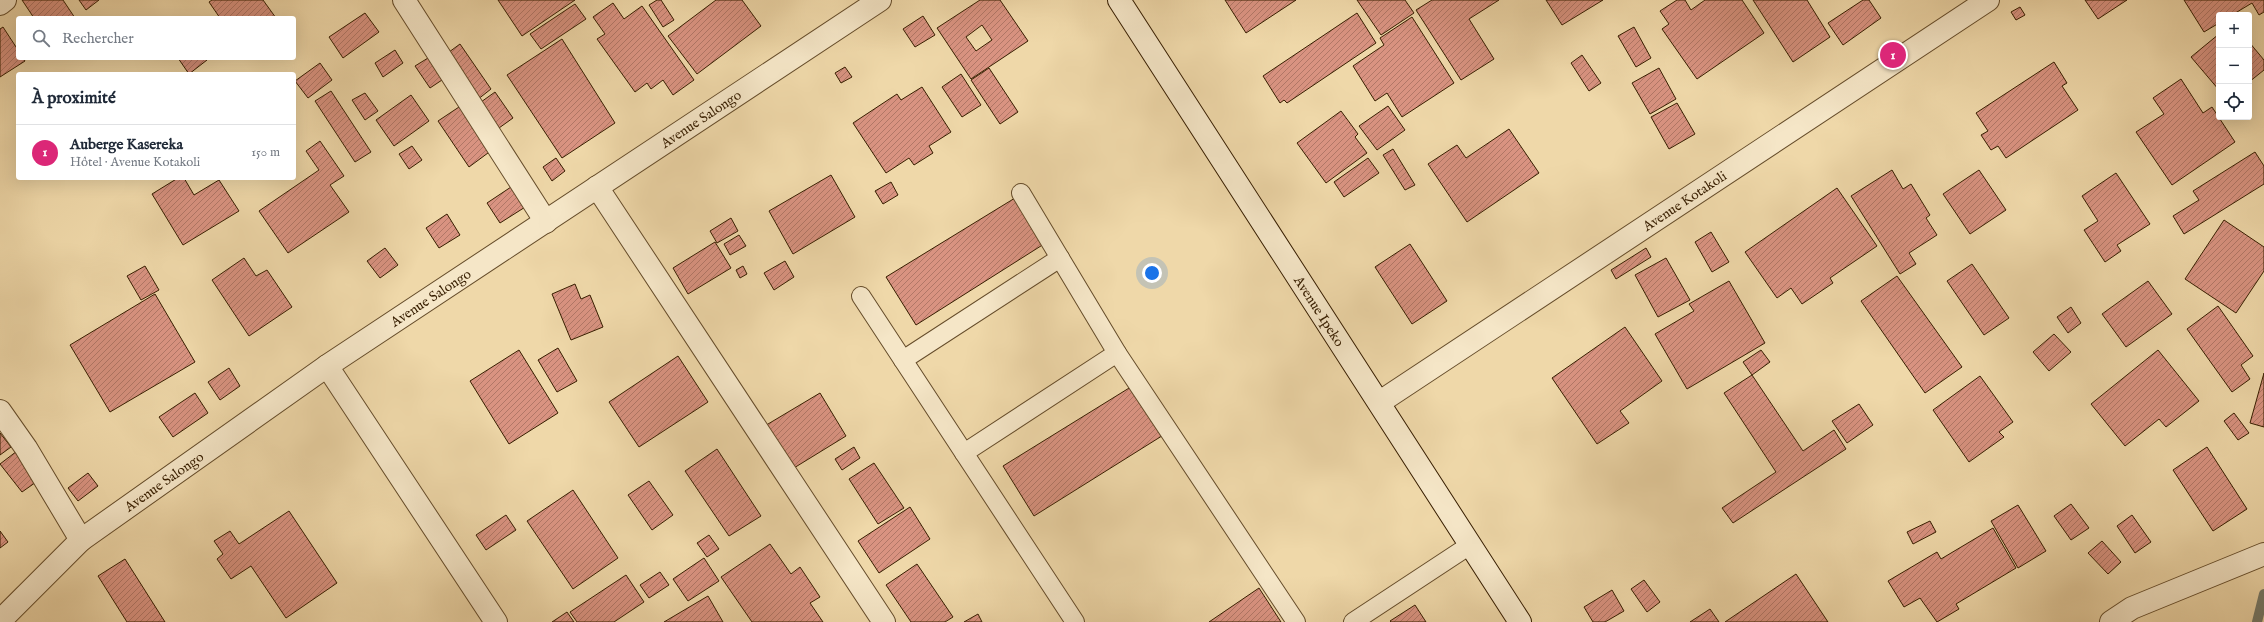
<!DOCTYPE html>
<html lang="fr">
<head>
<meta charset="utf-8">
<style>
  :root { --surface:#fff; --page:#f6f6f7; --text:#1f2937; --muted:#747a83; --line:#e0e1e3; --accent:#db2777 }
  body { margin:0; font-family:"IM FELL English",serif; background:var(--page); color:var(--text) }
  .controls { position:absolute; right:12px; top:12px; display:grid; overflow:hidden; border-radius:4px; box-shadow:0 4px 16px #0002 }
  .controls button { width:36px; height:36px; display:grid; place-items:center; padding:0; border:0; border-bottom:1px solid var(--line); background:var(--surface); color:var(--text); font:20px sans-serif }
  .you { position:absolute; left:1152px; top:273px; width:14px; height:14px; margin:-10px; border:3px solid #fff; border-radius:50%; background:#1a73e8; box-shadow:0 0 0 6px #1a73e833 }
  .badge { display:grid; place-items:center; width:26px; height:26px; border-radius:50%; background:var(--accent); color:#fff; font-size:13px; font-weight:700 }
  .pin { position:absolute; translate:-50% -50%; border:2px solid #fff; box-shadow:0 1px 4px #0006 }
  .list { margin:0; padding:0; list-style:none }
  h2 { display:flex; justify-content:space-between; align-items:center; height:52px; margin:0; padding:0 16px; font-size:17px }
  h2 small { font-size:13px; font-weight:400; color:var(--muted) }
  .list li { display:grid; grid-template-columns:26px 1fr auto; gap:12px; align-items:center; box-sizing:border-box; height:56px; padding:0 16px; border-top:1px solid var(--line) }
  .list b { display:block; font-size:15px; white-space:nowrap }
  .list p { margin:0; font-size:13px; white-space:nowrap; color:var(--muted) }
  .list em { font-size:13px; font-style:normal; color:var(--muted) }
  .icon { flex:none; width:22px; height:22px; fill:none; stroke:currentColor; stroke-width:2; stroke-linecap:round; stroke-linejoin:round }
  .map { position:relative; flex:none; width:2264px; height:622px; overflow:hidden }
  .search { position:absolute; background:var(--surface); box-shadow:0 4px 16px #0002; left:16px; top:16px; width:280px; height:44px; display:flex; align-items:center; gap:10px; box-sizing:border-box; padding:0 14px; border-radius:4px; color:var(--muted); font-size:15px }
  .panel { position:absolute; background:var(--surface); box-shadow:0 4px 16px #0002; left:16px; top:72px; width:280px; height:108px; border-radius:4px }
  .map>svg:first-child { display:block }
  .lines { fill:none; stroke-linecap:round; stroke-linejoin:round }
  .stream { stroke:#757a6b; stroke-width:10 }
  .building { fill:url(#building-hatch); stroke:#371e00; fill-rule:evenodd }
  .lane-casing { stroke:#654c2a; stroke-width:20 }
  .street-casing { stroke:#654c2a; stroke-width:24 }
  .secondary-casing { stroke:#371e00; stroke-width:24 }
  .lane { stroke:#f5e6c7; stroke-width:18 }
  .street { stroke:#f5e6c7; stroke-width:22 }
  .secondary { stroke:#f5e6c7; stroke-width:22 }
  .labels { text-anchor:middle; stroke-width:3; stroke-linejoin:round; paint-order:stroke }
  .street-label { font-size:14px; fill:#371e00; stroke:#f5e6c7 }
</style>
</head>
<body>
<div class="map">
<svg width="2264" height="622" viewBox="0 0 2264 622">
  <defs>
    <pattern id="building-hatch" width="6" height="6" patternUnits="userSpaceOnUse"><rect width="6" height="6" fill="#d99381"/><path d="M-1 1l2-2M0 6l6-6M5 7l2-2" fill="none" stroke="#b17767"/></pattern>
  </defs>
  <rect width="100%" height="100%" fill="#efd8a9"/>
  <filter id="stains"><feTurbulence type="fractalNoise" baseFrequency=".005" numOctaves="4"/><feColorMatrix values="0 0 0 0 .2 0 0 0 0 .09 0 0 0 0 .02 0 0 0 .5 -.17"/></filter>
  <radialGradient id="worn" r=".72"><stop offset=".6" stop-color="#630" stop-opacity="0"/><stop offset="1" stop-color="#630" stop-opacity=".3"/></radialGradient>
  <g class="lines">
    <polyline class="stream" points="2257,622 2264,594"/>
  </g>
  <g class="building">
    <polygon points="22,0 63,0 75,18 34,18"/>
    <polygon points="79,0 99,0 86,10"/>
    <polygon points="212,0 263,0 276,18 220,18 209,2"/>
    <polygon points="498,0 575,0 522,36"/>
    <polygon points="657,0 661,0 674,20 663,27 649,5"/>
    <polygon points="716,0 742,0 761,26 697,74 668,36"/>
    <path d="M 980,0 L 1000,0 L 1028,41 L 971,79 L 937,28 ZM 982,25 L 992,40 L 976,51 L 966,37 Z"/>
    <polygon points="1225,0 1296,0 1246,33"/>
    <polygon points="1357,0 1405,0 1414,13 1381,35"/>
    <polygon points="1432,0 1499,0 1469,19 1494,59 1461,80 1416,10"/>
    <polygon points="1546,0 1603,0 1562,25"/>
    <polygon points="1677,0 1685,0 1691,10 1705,0 1742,0 1764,33 1697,79 1662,29 1669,24 1660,11"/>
    <polygon points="1753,0 1807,0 1830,37 1793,62"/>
    <polygon points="1863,0 1869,0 1881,18 1843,45 1828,23"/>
    <polygon points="2085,0 2127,0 2098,19"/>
    <polygon points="2184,0 2264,0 2264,12 2259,15 2252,3 2232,15 2219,15 2219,23 2204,32"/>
    <polygon points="613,3 624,19 642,6 694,80 673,95 663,80 651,89 647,83 635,92 597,39 605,34 593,17"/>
    <polygon points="575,4 586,19 541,49 530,34"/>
    <polygon points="2020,7 2025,15 2016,20 2011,12"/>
    <polygon points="365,13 379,32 343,58 329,37"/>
    <polygon points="1357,13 1376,43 1287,103 1284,100 1280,103 1263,76"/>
    <polygon points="923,16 935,35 915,47 903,29"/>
    <polygon points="1412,17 1454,83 1402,117 1387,93 1375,101 1353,66 1384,45 1380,38"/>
    <polygon points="3,27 18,50 18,58 23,58 25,61 0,77 0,29"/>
    <polygon points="1634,27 1651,58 1636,67 1618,36"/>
    <polygon points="2219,34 2219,90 2191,57"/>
    <polygon points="562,39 615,123 562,158 507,75"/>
    <polygon points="2249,42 2264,60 2264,70 2249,82"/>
    <polygon points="460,44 491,89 477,100 445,55"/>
    <polygon points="395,50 403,63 383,77 375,63"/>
    <polygon points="1582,55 1601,83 1589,91 1571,63"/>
    <polygon points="178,58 206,58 207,60 189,74"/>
    <polygon points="428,58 442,80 430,88 415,66"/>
    <polygon points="2054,62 2067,83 2062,86 2078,110 2006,158 1998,146 1991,150 1981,135 1988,131 1976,113"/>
    <polygon points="320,63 332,80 308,98 295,81"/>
    <polygon points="845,67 852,77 841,83 835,73"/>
    <polygon points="989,68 1018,112 1000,124 971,80"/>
    <polygon points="1659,68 1676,99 1650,114 1632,83"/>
    <polygon points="961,74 981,105 962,117 942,87"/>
    <polygon points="2181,79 2203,113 2212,107 2235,142 2172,185 2136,132 2164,114 2153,98"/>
    <polygon points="922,87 951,132 929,146 933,153 914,165 909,158 886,173 853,123 897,94 901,100"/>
    <polygon points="331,91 371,152 355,162 315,101"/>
    <polygon points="495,92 513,118 499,128 481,102"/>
    <polygon points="365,93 378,111 365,120 352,100"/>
    <polygon points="411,95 429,121 394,146 376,120"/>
    <polygon points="1677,103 1695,134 1669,149 1651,117"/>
    <polygon points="462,105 492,150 469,167 438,121"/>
    <polygon points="1388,106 1405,130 1377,150 1359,126"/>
    <polygon points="1341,111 1358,134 1355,137 1367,153 1326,183 1297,143"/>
    <polygon points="1509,129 1539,173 1467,222 1428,164 1457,145 1466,158"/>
    <polygon points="320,141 344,176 330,185 349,212 288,253 259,211 319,170 306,151"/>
    <polygon points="412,146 422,160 409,169 399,154"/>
    <polygon points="1393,149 1415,185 1405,190 1383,155"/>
    <polygon points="2255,152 2264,166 2264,184 2184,234 2173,216 2199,200 2193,191"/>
    <polygon points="556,158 565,171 552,181 543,167"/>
    <polygon points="1368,158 1379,173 1344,197 1334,182"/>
    <polygon points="1892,170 1903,189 1911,184 1930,215 1926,218 1937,235 1909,253 1916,264 1900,274 1851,196"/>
    <polygon points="1979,170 2006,210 1970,234 1943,194"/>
    <polygon points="2116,173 2150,224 2117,245 2121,251 2105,262 2084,230 2098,221 2082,196"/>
    <polygon points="831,175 855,217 793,254 769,211"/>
    <polygon points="178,178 184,178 194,195 219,180 239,211 183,245 152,194"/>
    <polygon points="891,182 898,195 883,204 875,191"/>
    <polygon points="517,183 530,204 500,223 487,203"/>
    <polygon points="1837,188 1877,246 1830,278 1833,283 1802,304 1791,288 1777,298 1745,252"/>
    <polygon points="1015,198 1044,244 916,325 886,277"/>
    <polygon points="447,214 460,235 439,248 426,228"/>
    <polygon points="731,218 738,231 717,243 710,231"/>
    <polygon points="2224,220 2264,247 2264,271 2236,313 2185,279"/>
    <polygon points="1711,232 1729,262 1712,272 1695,242"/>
    <polygon points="739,235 746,246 730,255 724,244"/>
    <polygon points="715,242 731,268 688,294 673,268"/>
    <polygon points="1410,244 1447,301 1412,324 1375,267"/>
    <polygon points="385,248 398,265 380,278 367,261"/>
    <polygon points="1646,248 1651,257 1616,279 1611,270"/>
    <polygon points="244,258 256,276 267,270 292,307 249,336 212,280"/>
    <polygon points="1666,258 1690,300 1658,317 1635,275"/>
    <polygon points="785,261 794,277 774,290 764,273"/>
    <polygon points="1972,264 2009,318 1984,335 1947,281"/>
    <polygon points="145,266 159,290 141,300 127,276"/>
    <polygon points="743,266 747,274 740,278 736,270"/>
    <polygon points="1897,276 1962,367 1925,393 1861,301"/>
    <polygon points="1729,281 1765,343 1687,389 1655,334 1694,311 1689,304"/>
    <polygon points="2148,281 2172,314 2126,347 2102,314"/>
    <polygon points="575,284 581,299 590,295 603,327 571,340 552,294"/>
    <polygon points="155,294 195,362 110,412 70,345"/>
    <polygon points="2218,306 2253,356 2241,365 2250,379 2232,392 2187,329"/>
    <polygon points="2071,307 2081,323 2068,333 2057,317"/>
    <polygon points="1625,327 1662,381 1620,411 1629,423 1597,444 1552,378"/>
    <polygon points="2054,334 2071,352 2049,371 2033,352"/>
    <polygon points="558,348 577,381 557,392 538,360"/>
    <polygon points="519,350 558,413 509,444 470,381"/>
    <polygon points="1761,350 1770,362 1752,375 1743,362"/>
    <polygon points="2158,350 2199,401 2166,427 2159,419 2125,446 2091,404"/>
    <polygon points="678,356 708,402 639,447 609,402"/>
    <polygon points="229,368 240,386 220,400 208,382"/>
    <polygon points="2264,373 2264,427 2250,423"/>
    <polygon points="1752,375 1803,451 1834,430 1846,449 1733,523 1722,508 1776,472 1724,393"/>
    <polygon points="1980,376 2013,422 1999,432 2004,437 1969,462 1933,410"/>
    <polygon points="1134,385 1165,434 1034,516 1003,466"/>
    <polygon points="195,393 208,413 173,437 159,417"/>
    <polygon points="820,393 846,436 789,471 763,427"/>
    <polygon points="1859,404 1873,425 1847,443 1832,421"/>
    <polygon points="2234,413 2249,433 2238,440 2224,421"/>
    <polygon points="0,433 11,447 0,455"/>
    <polygon points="854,447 860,458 842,470 835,459"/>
    <polygon points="2207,447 2247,509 2213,531 2173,470"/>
    <polygon points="717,449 761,516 729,536 685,471"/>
    <polygon points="17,451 39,480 22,492 0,464"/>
    <polygon points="874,463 904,508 878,524 849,479"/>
    <polygon points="88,473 98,486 78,501 68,488"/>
    <polygon points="649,481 673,515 652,530 628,495"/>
    <polygon points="573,490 618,558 573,589 527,521"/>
    <polygon points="2071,504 2089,528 2071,540 2054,516"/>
    <polygon points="2018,505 2046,551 2018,568 1991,521"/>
    <polygon points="910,507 930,539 879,573 858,541"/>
    <polygon points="289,511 337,583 286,618 251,566 231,579 217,559 223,554 214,541 230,531 239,544"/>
    <polygon points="506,515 516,530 486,550 476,535"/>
    <polygon points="2132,515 2151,542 2135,553 2117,526"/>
    <polygon points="1930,521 1936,532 1913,544 1907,532"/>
    <polygon points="1993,528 2016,568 1956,604 1959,609 1937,622 1920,598 1904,607 1888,581 1937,552 1941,559"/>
    <polygon points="0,531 8,542 0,548"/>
    <polygon points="709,535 719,549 707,557 697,543"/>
    <polygon points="2102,541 2121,562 2108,574 2088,553"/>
    <polygon points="770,544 791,574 800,567 820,597 810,603 823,622 752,622 721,577"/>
    <polygon points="704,558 719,581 688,601 673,579"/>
    <polygon points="125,559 165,622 127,622 98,576"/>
    <polygon points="917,564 953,617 945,622 911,622 886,585"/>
    <polygon points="660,572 669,585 649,598 640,585"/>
    <polygon points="1796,574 1828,622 1725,622"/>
    <polygon points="626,575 644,602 614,622 577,622 570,612"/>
    <polygon points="1644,580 1660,602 1647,612 1631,589"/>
    <polygon points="1259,588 1281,622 1209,622"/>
    <polygon points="1612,590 1624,611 1605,622 1593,622 1584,607"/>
    <polygon points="708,596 723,622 664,622"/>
    <polygon points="1415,605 1426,622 1391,622 1390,621"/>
    <polygon points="1710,609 1719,622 1690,622"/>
    <polygon points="567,612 574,622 552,622"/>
    <polygon points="978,614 982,622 964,622"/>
  </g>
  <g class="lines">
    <defs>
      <g id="lane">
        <polyline points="1021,193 1117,353 1296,622"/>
        <polyline points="861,296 1075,622"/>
        <polyline points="903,360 1060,258"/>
        <polyline points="964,453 1117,353"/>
        <polyline points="1353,622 1470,545"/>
      </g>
      <g id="street">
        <polyline points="404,0 546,222"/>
        <polyline points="0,4 5,0"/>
        <polyline points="597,187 884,622"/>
        <polyline points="327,366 496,622"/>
        <path id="s1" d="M 1380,402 L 1988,0"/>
        <polyline points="0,411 26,448 81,540"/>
        <path id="s2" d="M 0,621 L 81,540 L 327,366 L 880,0"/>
        <polyline points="2111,622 2132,608 2264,554"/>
      </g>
      <g id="secondary">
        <path id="s3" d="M 1119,0 L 1520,622"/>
      </g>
    </defs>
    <use href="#lane" class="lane-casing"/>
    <use href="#street" class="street-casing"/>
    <use href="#secondary" class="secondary-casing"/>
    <use href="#lane" class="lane"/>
    <use href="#street" class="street"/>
    <use href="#secondary" class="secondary"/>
  </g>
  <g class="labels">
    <g class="street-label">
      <text dy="5" stroke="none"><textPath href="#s2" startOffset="864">Avenue Salongo</textPath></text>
      <text dy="5" stroke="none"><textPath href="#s1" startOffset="365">Avenue Kotakoli</textPath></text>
      <text dy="5" stroke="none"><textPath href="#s2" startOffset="540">Avenue Salongo</textPath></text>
      <text dy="5" stroke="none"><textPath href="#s3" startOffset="370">Avenue Ipeko</textPath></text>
      <text dy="5" stroke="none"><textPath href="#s2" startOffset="216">Avenue Salongo</textPath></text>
    </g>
  </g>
  <rect width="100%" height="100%" filter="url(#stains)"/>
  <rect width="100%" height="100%" fill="url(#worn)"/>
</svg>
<div class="controls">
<button>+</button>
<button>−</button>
<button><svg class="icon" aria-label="locate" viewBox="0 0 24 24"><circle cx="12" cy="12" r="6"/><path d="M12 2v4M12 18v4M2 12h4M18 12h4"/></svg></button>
</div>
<div class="you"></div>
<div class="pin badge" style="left:1893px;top:55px">1</div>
<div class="search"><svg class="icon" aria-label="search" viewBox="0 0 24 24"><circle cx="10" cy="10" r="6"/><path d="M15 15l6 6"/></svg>Rechercher</div>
<section class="panel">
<h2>À proximité<small></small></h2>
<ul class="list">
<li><span class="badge">1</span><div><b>Auberge Kasereka</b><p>Hôtel · Avenue Kotakoli</p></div><em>150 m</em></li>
</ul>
</section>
</div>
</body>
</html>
